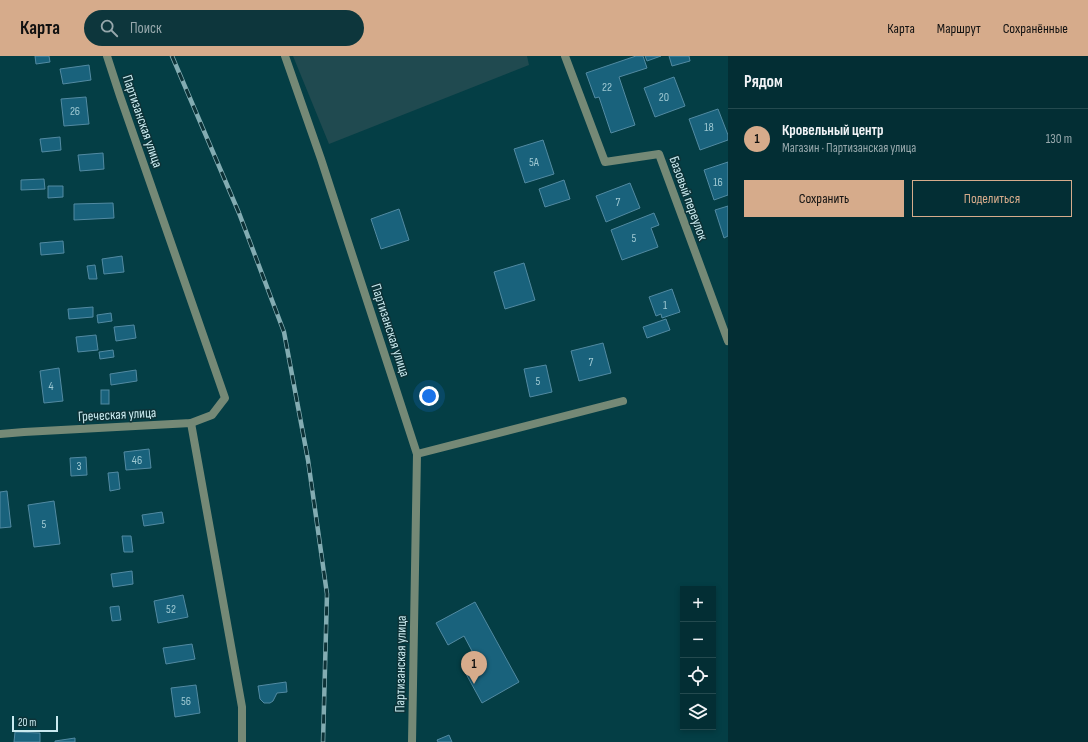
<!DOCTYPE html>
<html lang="ru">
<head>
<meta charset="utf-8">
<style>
  :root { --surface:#032e34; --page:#0d363c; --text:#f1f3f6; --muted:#97a8ac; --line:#244a4f; --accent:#d6ab8b }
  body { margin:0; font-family:"Sofia Sans Condensed",sans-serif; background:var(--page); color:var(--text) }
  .controls { position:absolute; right:12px; bottom:12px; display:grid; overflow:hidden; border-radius:0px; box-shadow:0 2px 6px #0003 }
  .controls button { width:36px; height:36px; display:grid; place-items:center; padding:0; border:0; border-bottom:1px solid var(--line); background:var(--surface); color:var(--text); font:20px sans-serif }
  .scale { position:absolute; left:12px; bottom:10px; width:46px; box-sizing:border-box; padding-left:4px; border:2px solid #caeaef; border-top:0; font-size:11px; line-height:14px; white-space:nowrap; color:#caeaef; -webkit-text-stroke:3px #0d3237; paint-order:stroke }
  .you { position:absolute; left:429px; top:340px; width:14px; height:14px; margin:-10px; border:3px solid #fff; border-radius:50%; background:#1a73e8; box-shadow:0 0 0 6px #1a73e833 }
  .badge { display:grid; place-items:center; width:26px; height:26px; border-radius:50%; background:var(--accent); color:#111; font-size:13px; font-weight:700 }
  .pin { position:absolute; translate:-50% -33px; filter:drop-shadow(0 1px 2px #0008) }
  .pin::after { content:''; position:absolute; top:21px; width:14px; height:12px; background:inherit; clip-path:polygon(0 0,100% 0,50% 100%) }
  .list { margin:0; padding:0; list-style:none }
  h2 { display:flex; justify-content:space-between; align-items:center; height:52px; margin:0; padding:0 16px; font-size:17px }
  h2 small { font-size:13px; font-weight:400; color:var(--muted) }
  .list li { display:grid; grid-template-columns:26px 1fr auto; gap:12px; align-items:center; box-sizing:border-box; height:60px; padding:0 16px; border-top:1px solid var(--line) }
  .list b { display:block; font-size:15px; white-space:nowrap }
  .list p { margin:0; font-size:13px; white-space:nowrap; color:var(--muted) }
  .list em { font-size:13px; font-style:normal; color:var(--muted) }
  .actions { display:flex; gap:8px; padding:12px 16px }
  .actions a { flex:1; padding:9px 0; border:1px solid var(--accent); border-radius:0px; text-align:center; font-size:14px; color:var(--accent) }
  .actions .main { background:var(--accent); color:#111 }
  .icon { flex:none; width:22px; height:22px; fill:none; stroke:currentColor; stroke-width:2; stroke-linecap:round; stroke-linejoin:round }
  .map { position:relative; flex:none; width:728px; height:686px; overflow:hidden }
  header { display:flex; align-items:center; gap:24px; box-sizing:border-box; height:56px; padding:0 20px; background:var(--accent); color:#111 }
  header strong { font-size:19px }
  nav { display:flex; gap:22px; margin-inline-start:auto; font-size:14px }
  .search { width:280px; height:36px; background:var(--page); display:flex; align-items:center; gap:10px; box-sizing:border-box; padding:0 14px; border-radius:22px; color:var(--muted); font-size:15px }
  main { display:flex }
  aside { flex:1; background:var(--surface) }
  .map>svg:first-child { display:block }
  .built { fill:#204a50 }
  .building { fill:#19627c; stroke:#528aa2 }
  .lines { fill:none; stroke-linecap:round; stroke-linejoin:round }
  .service { stroke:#758976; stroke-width:8 }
  .minor { stroke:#758976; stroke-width:8 }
  .rail-casing { stroke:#83acb2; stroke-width:4.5 }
  .rail { stroke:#0d3237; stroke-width:3; stroke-dasharray:9; stroke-linecap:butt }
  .labels { text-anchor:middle; stroke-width:3; stroke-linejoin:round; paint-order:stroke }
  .number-label { font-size:12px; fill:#9ec8d2 }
  .street-label { font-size:14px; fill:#caeaef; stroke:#0d3237 }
</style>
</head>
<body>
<header>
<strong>Карта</strong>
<div class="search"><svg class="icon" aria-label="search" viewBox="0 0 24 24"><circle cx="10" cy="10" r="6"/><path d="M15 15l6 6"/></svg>Поиск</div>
<nav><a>Карта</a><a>Маршрут</a><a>Сохранённые</a></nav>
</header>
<main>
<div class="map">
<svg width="728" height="686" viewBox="0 0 728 686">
  <rect width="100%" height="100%" fill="#043e45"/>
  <polygon class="built" points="293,0 527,0 529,9 329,88"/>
  <g class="building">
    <polygon points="35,0 49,0 50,6 36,8"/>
    <polygon points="636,0 643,0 647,12 619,21 635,69 611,77 599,41 595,42 586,17"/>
    <polygon points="645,0 661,0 647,5"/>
    <polygon points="669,0 689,0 690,5 672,10"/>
    <polygon points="89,9 91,24 63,28 60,13"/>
    <polygon points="674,21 685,50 655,61 644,32"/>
    <polygon points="86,41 89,68 64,70 61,43"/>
    <polygon points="718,53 728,79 728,84 700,94 689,63"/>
    <polygon points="60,81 61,94 42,96 40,83"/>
    <polygon points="543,84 554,118 525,127 514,93"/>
    <polygon points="103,97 104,113 80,115 78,99"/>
    <polygon points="728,106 728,139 714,144 704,114"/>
    <polygon points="44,123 45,133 21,134 21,124"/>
    <polygon points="564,124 570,143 545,151 539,133"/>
    <polygon points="630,127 640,152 606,166 596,140"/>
    <polygon points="48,130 63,130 63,141 48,142"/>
    <polygon points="113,147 114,162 74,164 74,148"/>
    <polygon points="728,150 728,180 724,182 715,154"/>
    <polygon points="399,153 409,184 381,193 371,163"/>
    <polygon points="654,157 659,169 651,172 658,191 622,204 611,174"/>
    <polygon points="63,185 64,197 41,199 40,187"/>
    <polygon points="122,200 124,216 104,218 102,203"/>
    <polygon points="524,207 535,244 505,253 494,216"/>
    <polygon points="95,209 97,223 89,223 87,210"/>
    <polygon points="672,233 680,256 662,262 661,258 656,260 649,241"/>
    <polygon points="93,251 93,261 69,263 68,253"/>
    <polygon points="111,257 112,265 98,267 97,259"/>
    <polygon points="666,263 670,274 647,282 643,271"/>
    <polygon points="134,269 136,282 116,285 114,271"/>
    <polygon points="96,279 98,294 78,296 76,281"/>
    <polygon points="603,287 611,317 579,325 571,295"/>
    <polygon points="113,294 114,301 100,303 99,296"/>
    <polygon points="546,309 552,336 530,341 524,313"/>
    <polygon points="59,312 63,345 44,347 40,315"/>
    <polygon points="136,314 137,325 111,329 110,318"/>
    <rect x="101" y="334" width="8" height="14"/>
    <polygon points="149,393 151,412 126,414 124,396"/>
    <polygon points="86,401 87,419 71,420 70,402"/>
    <polygon points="118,416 120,433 110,435 108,417"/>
    <polygon points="7,435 11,471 0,472 0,436"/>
    <polygon points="54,445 60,488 34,491 28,449"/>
    <polygon points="162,456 164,467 144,470 142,459"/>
    <polygon points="122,480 131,480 133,496 124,496"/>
    <polygon points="132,515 133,528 113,531 111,518"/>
    <polygon points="183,539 188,561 158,567 154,545"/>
    <polygon points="475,546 519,626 482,647 465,616 479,608 464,580 448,589 436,567"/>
    <polygon points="119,550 121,564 112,565 110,551"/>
    <polygon points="192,588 195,603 166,608 163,592"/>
    <polygon points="286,626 287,636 277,637 273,645 270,647 264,647 260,643 258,630"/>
    <polygon points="196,629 200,657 175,661 171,632"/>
    <polygon points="15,676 40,677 40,686 14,686"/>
    <polygon points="449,679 452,686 438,686 437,684"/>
    <polygon points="75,682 75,686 55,686 55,685"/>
  </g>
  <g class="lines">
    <polyline class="service" points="417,398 623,345"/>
    <g class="minor">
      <polyline points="285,0 321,103 417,398 412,686"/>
      <polyline points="565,0 605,106 659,98 728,285"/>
      <polyline points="191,367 242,651 242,686"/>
      <polyline points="0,378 24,376 191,367 212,359 225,342 120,40 107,0"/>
    </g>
    <defs>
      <polyline id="rail" points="172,0 239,157 284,276 308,404 327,538 323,686"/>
    </defs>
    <use href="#rail" class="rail-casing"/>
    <use href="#rail" class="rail"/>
  </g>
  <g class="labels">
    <g class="number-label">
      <text x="607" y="35">22</text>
      <text x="664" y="45">20</text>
      <text x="75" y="59">26</text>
      <text x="709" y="75">18</text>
      <text x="534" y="110">5А</text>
      <text x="718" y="130">16</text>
      <text x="618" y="150">7</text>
      <text x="634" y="186">5</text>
      <text x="665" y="253">1</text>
      <text x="591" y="310">7</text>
      <text x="538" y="329">5</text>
      <text x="51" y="334">4</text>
      <text x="137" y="408">46</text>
      <text x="79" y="414">3</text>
      <text x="44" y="472">5</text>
      <text x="171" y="557">52</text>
      <text x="186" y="649">56</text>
    </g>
    <g class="street-label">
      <text transform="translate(143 65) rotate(71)" y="5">Партизанская улица</text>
      <text transform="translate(689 142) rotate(70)" y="5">Базовый переулок</text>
      <text transform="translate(391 274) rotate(72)" y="5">Партизанская улица</text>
      <text transform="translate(117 358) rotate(-3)" y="5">Греческая улица</text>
      <text transform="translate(400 608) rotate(-89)" y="5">Партизанская улица</text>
    </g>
  </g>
</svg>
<div class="controls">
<button>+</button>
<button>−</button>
<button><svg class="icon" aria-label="locate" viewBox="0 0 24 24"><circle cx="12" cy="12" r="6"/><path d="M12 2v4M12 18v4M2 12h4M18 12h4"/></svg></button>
<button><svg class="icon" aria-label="layers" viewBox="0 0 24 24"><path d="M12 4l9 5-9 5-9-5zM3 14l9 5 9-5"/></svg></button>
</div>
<div class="scale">20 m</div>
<div class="you"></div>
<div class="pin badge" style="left:474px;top:628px">1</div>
</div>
<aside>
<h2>Рядом<small></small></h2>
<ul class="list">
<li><span class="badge">1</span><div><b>Кровельный центр</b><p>Магазин · Партизанская улица</p></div><em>130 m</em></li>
</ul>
<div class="actions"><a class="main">Сохранить</a><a>Поделиться</a></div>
</aside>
</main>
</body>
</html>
